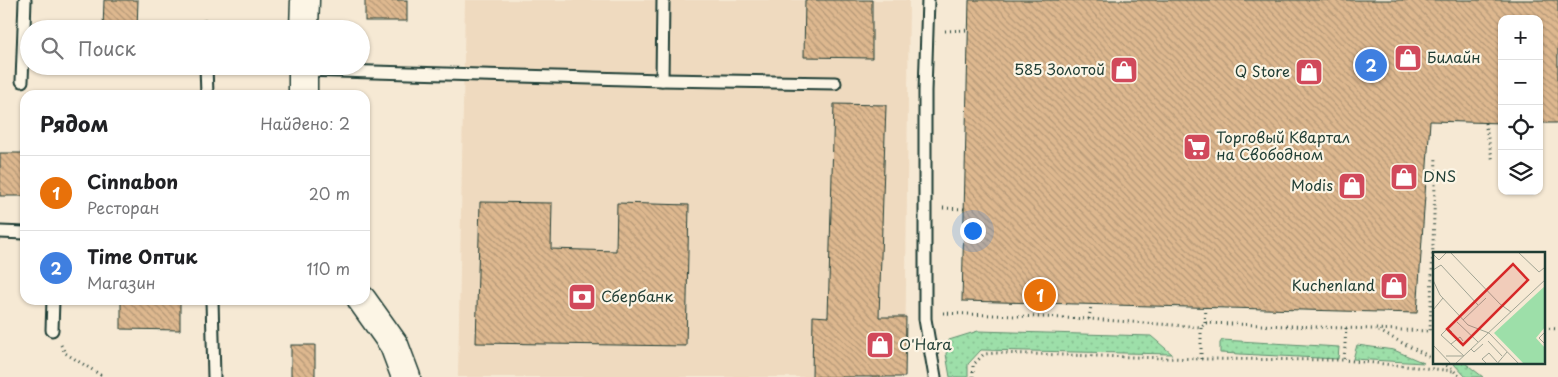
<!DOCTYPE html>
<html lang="ru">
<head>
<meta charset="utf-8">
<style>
  :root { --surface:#fff; --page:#f2f2f2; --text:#202124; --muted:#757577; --line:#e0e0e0; --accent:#d93025 }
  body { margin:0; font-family:"Playpen Sans",sans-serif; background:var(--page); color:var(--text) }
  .controls { position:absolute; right:15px; top:15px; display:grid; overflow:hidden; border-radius:10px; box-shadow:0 1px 4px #0004 }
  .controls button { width:45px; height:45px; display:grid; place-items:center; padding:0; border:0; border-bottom:1px solid var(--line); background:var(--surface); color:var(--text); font:25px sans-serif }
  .you { position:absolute; left:972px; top:230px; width:18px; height:18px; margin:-12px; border:4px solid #fff; border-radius:50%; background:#1a73e8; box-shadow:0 0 0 8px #1a73e833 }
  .badge { display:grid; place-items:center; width:32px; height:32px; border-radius:50%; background:var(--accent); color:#fff; font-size:16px; font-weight:700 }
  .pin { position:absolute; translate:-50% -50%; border:2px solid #fff; box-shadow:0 1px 5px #0006 }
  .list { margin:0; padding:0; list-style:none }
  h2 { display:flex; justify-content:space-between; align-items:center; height:65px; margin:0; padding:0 20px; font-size:21px }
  h2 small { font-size:16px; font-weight:400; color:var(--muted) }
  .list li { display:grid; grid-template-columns:32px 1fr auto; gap:15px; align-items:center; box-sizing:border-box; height:75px; padding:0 20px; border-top:1px solid var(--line) }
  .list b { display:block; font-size:19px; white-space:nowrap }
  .list p { margin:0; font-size:16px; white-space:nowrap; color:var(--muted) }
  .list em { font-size:16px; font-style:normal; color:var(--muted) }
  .icon { flex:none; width:28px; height:28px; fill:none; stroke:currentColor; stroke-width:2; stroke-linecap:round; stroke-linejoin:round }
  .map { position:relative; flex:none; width:1558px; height:377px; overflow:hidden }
  .search { position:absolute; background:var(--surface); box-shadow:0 1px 4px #0004; left:20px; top:20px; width:350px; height:55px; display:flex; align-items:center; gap:12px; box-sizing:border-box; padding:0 18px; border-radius:28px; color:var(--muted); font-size:19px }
  .panel { position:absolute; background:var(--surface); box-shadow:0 1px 4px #0004; left:20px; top:90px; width:350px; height:215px; border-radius:15px }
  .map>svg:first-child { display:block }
  .built { fill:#efdabf }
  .grass { fill:url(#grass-dots); stroke:#5e8e6e }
  .building { fill:url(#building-back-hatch); stroke:#1f3d34 }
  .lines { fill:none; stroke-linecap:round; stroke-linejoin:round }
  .lane-casing { stroke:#1f3d34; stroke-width:15 }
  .secondary-casing { stroke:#1f3d34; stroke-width:31 }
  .path { stroke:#1f3d34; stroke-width:3; stroke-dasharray:1 4; stroke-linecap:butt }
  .lane { stroke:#fcf5e5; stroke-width:11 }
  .secondary { stroke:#fcf5e5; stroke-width:28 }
  .labels { text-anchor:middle; stroke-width:4.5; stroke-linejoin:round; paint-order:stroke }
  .poi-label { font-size:15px; fill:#1f3d34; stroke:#fcf5e5; text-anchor:start }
  .inset-road { fill:none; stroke:#a0a494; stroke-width:1 }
  .view { fill:#d62828; fill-opacity:0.15; stroke:#d62828; stroke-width:2.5 }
  .inset-edge { fill:none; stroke:#1f3d34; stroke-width:2.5 }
</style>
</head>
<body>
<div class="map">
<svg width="1558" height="377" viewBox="0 0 1558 377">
  <defs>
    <pattern id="grass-dots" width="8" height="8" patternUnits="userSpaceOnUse" patternTransform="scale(1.25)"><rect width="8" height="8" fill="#9ddfa9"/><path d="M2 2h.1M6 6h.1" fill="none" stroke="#87c092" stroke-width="1.8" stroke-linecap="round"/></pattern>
    <pattern id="building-back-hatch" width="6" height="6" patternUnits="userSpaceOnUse" patternTransform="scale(1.25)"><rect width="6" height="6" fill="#deb88f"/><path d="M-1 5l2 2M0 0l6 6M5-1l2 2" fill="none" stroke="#b39776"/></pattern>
  </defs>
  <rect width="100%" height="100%" fill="#f6e9d4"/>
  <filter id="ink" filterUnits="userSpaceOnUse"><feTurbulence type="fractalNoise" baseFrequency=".02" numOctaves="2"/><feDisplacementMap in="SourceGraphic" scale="10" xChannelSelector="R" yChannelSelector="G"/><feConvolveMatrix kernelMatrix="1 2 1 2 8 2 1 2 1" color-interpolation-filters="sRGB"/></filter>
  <g filter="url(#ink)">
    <polygon class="built" points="465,0 909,0 905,377 458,377"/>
    <g class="grass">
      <polygon points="978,331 1151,336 1172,354 981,350 968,364 968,377 950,377 946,354 949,340"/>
      <polygon points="1222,340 1339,347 1338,359 1220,353 1220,343"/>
      <polygon points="1357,345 1394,350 1424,363 1353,359"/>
      <polygon points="1453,363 1465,363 1483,377 1466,377"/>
    </g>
    <g class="building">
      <polygon points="104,0 138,0 137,29 103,29"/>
      <rect x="365" y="0" width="42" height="21"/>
      <polygon points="805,0 872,0 872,58 804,57"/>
      <polygon points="969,0 1558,0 1558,123 1539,123 1539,19 1502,19 1502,123 1430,121 1417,313 962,301"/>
      <polygon points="834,104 886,105 879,317 906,317 905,377 812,377 813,316 828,317"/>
      <rect x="0" y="153" width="25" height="43"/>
      <polygon points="480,202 552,203 551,249 616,251 617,203 689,205 686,346 476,343"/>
      <polygon points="121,300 180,300 180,330 121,329"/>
      <rect x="291" y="345" width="24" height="32"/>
    </g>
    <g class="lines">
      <defs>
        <g id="lane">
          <polyline points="928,0 925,91 925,319 935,377"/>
          <polyline points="205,27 205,29"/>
          <polyline points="206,66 207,95"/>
          <polyline points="303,70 662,80 835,83"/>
          <polyline points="662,80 663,0"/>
          <polyline points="22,81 25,0"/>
          <polyline points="0,232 25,233"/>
          <polyline points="212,300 214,377"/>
          <polyline points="52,330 53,300"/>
        </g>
        <g id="secondary">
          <polyline points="304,29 305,0"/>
          <polyline points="303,95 303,66"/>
          <polyline points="362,300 394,345 406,377"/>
        </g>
      </defs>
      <use href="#lane" class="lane-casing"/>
      <use href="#secondary" class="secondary-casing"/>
      <g class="path">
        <polyline points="945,31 969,30"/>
        <polyline points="1485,123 1493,162"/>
        <polyline points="943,208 965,209"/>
        <polyline points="943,313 1089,319 1201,327 1205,323 1430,331 1436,156"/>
        <polyline points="1089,319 1091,306"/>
        <polyline points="1205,323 1206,307"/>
        <polyline points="1346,328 1344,360 1454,371"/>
        <polyline points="1544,328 1558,329"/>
        <polyline points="1379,331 1434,359"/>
        <polyline points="61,345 65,353 104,377"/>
        <polyline points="1201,359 1201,327"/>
        <polyline points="1442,363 1451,368 1460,377"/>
        <polyline points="973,377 973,365 984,354 996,353 1201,359 1344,360"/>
      </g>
      <use href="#lane" class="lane"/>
      <use href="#secondary" class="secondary"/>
    </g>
  </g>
  <defs>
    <symbol id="shop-square" viewBox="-11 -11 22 22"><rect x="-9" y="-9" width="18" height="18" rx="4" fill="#d1495b" stroke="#fcf5e5"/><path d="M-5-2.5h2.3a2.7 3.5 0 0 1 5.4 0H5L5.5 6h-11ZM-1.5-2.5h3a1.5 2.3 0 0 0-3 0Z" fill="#fff"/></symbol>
    <symbol id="supermarket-square" viewBox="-11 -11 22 22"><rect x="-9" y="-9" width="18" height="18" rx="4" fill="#d1495b" stroke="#fcf5e5"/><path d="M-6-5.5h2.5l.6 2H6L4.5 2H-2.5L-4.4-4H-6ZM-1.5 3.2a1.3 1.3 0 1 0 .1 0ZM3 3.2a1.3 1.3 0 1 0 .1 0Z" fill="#fff"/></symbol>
    <symbol id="bank-square" viewBox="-11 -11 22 22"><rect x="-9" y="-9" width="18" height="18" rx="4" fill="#d1495b" stroke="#fcf5e5"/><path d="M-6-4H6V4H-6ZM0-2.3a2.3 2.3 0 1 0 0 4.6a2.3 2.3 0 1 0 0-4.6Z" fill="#fff"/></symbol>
  </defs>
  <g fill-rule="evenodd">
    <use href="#shop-square" x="1392" y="42" width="32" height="32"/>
    <use href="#shop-square" x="1108" y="54" width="32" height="32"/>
    <use href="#shop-square" x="1293" y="56" width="32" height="32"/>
    <use href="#supermarket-square" x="1181" y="131" width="32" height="32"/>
    <use href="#shop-square" x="1388" y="161" width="32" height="32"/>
    <use href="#shop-square" x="1336" y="170" width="32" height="32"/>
    <use href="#shop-square" x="1378" y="270" width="32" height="32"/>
    <use href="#bank-square" x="566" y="281" width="32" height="32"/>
    <use href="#shop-square" x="864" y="329" width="32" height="32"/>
  </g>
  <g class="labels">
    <g class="poi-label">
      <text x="1427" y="63">Билайн</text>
      <text x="1105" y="75" text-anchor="end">585 Золотой</text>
      <text x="1290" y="77" text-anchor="end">Q Store</text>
      <text x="1216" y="143">Торговый Квартал<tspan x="1216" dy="17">на Свободном</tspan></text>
      <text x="1423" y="182">DNS</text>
      <text x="1333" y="191" text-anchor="end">Modis</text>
      <text x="1375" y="291" text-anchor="end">Kuchenland</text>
      <text x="601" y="302">Сбербанк</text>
      <text x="899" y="350">O'Hara</text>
    </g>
  </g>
  <g transform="translate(1433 252)">
    <rect width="112" height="112" fill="#f6e9d4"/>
    <path d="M 112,34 L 112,75 L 103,86 L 112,96 L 112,109 L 109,112 L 91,112 L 61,81 Z" fill="#9ddfa9"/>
    <path class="inset-road" d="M 17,0 L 67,52 L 78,60M 85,0 L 106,20 L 111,16M 0,2 L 6,8 L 14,0M 0,18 L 8,13 L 45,53M 0,28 L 7,43 L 35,73 L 56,81M 0,58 L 10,46M 30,68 L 53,46M 24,70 L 45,90M 19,80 L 15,76 L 8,83 L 31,104M 112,80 L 106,86 L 113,93M 56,81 L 87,113M 55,89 L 69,104M 18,92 L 27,85 L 30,89M 0,93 L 19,113M 38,97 L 41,100 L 50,92M 13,104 L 30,104M 21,113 L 113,27M 55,113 L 49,107 L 56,101 L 64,110M 63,113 L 74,100"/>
    <path class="view" d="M 80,12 L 95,28 L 30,93 L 14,77 Z"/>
    <rect width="112" height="112" class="inset-edge"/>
  </g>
</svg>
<div class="controls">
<button>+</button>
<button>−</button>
<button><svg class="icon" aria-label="locate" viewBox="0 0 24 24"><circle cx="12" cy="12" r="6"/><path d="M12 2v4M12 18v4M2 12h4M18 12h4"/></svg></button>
<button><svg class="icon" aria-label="layers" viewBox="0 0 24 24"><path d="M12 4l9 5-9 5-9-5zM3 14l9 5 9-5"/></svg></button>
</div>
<div class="you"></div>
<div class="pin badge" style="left:1040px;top:295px;background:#e8710a">1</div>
<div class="pin badge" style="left:1371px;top:65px;background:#3f7fe0">2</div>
<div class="search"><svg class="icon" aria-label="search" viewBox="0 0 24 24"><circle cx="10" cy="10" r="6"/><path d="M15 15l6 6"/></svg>Поиск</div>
<section class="panel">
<h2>Рядом<small>Найдено: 2</small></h2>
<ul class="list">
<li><span class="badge" style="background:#e8710a">1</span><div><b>Cinnabon</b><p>Ресторан</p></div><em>20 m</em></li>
<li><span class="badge" style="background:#3f7fe0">2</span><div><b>Time Оптик</b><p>Магазин</p></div><em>110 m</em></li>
</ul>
</section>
</div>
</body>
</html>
